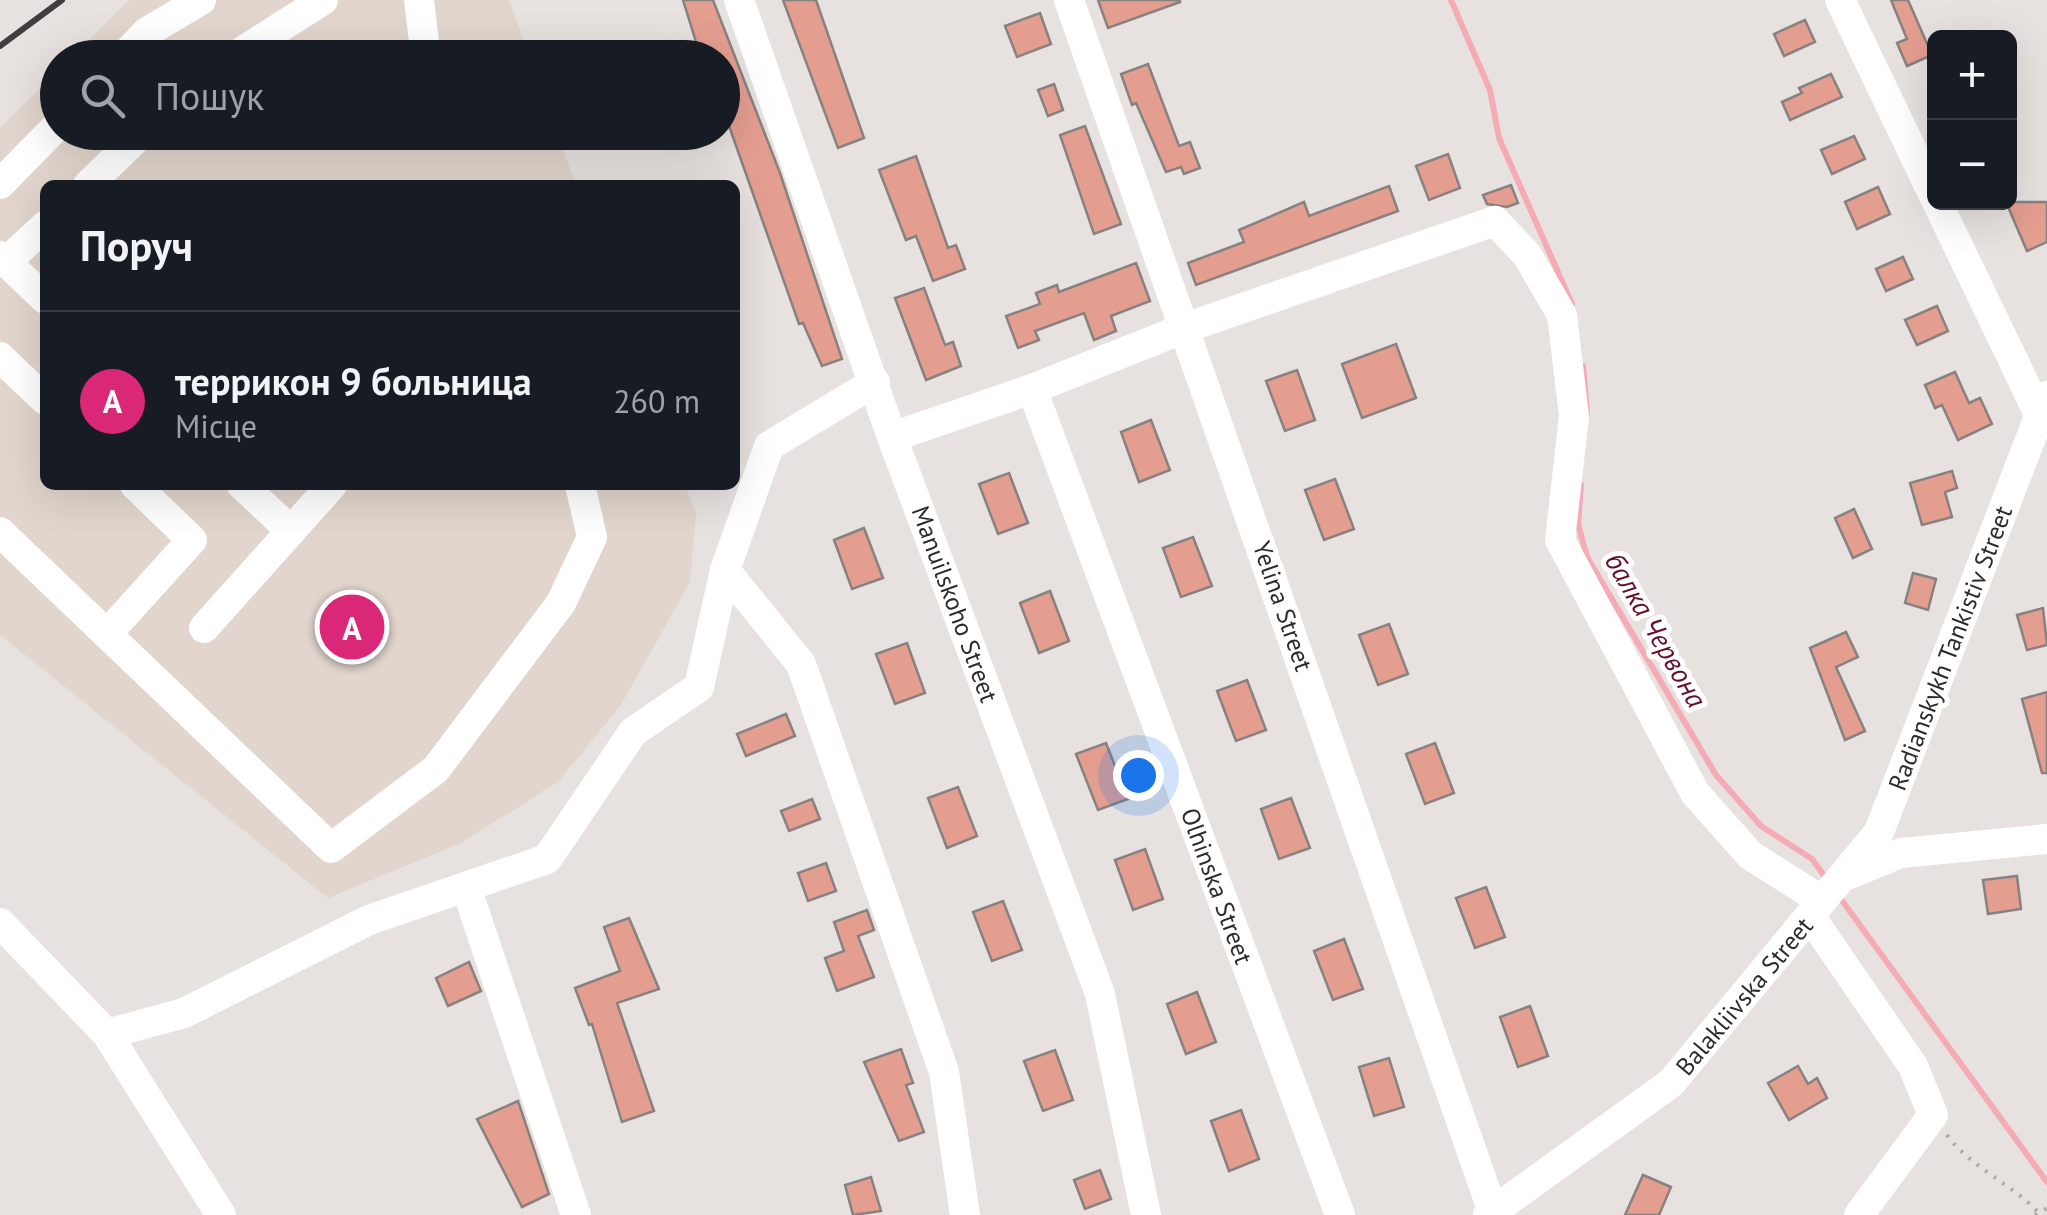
<!DOCTYPE html>
<html lang="uk">
<head>
<meta charset="utf-8">
<style>
  :root { --surface:#171b24; --page:#20242c; --text:#f1f3f6; --muted:#9ea1a6; --line:#363941; --accent:#db2777 }
  body { margin:0; font-family:"PT Sans",sans-serif; background:var(--page); color:var(--text) }
  .controls { position:absolute; right:30px; top:30px; display:grid; overflow:hidden; border-radius:15px; box-shadow:0 10px 40px #0002 }
  .controls button { width:90px; height:90px; display:grid; place-items:center; padding:0; border:0; border-bottom:2px solid var(--line); background:var(--surface); color:var(--text); font:50px sans-serif }
  .you { position:absolute; left:1138px; top:775px; width:35px; height:35px; margin:-25px; border:8px solid #fff; border-radius:50%; background:#1a73e8; box-shadow:0 0 0 15px #1a73e833 }
  .badge { display:grid; place-items:center; width:65px; height:65px; border-radius:50%; background:var(--accent); color:#fff; font-size:32px; font-weight:700 }
  .pin { position:absolute; translate:-50% -50%; border:5px solid #fff; box-shadow:0 2px 10px #0006 }
  .list { margin:0; padding:0; list-style:none }
  h2 { display:flex; justify-content:space-between; align-items:center; height:130px; margin:0; padding:0 40px; font-size:42px }
  h2 small { font-size:32px; font-weight:400; color:var(--muted) }
  .list li { display:grid; grid-template-columns:65px 1fr auto; gap:30px; align-items:center; box-sizing:border-box; height:180px; padding:0 40px; border-top:2px solid var(--line) }
  .list b { display:block; font-size:38px; white-space:nowrap }
  .list p { margin:0; font-size:32px; white-space:nowrap; color:var(--muted) }
  .list em { font-size:32px; font-style:normal; color:var(--muted) }
  .icon { flex:none; width:55px; height:55px; fill:none; stroke:currentColor; stroke-width:2; stroke-linecap:round; stroke-linejoin:round }
  .map { position:relative; flex:none; width:2047px; height:1215px; overflow:hidden }
  .search { position:absolute; background:var(--surface); box-shadow:0 10px 40px #0002; left:40px; top:40px; width:700px; height:110px; display:flex; align-items:center; gap:25px; box-sizing:border-box; padding:0 35px; border-radius:55px; color:var(--muted); font-size:38px }
  .panel { position:absolute; background:var(--surface); box-shadow:0 10px 40px #0002; left:40px; top:180px; width:700px; height:310px; border-radius:15px }
  .map>svg:first-child { display:block }
  .built { fill:#e1d5cd }
  .lines { fill:none; stroke-linecap:round; stroke-linejoin:round }
  .stream { stroke:#f4abb6; stroke-width:6 }
  .building { fill:#e49e90; stroke:#878180; stroke-width:2.5 }
  .path { stroke:#aca8a5; stroke-width:4; stroke-dasharray:2.5 8; stroke-linecap:butt }
  .minor { stroke:#fff; stroke-width:30 }
  .rail { stroke:#403e3c; stroke-width:6 }
  .labels { text-anchor:middle; stroke-width:10; stroke-linejoin:round; paint-order:stroke }
  .street-label { font-size:25px; fill:#2d2b2a; stroke:#fff }
  .water-label { font-size:28px; font-style:italic; fill:#630f29; stroke:#fff }
</style>
</head>
<body>
<div class="map">
<svg width="2047" height="1215" viewBox="0 0 2047 1215">
  <rect width="100%" height="100%" fill="#e7e2df"/>
  <g class="built">
    <polygon points="129,0 509,0 530,57 71,58"/>
    <polygon points="57,71 58,132 557,133 576,185 45,185 45,485 685,485 696,514 690,582 621,705 558,782 461,843 328,898 0,635 0,128"/>
  </g>
  <g class="lines">
    <g class="stream">
      <polyline points="1451,0 1490,90 1499,138 1572,304"/>
      <polyline points="1583,366 1587,413"/>
      <polyline points="1581,485 1578,524 1587,557 1716,775 1761,826 1812,859 1828,881"/>
      <polyline points="1838,895 2047,1182"/>
    </g>
  </g>
  <g class="building">
    <polygon points="683,0 713,0 780,173 842,359 822,366 803,323 799,324 722,106 722,58 701,58"/>
    <polygon points="783,0 816,0 864,138 838,148"/>
    <polygon points="1098,0 1180,0 1180,2 1108,28"/>
    <polygon points="1891,0 1908,0 1932,55 1907,66 1897,43 1907,39"/>
    <polygon points="1040,13 1051,44 1017,57 1005,26"/>
    <polygon points="1805,20 1815,42 1784,56 1774,34"/>
    <polygon points="1148,64 1179,146 1190,142 1200,168 1184,174 1181,167 1166,172 1136,103 1132,105 1121,74"/>
    <polygon points="1831,74 1842,97 1790,120 1782,102 1802,93 1799,88"/>
    <polygon points="1054,84 1063,110 1048,116 1038,90"/>
    <polygon points="1085,126 1121,224 1094,234 1060,135"/>
    <polygon points="1854,136 1865,159 1832,174 1821,150"/>
    <polygon points="1448,154 1460,188 1429,200 1416,166"/>
    <polygon points="916,156 948,248 956,245 965,269 933,281 916,236 906,240 879,170"/>
    <polygon points="1511,185 1518,203 1507,207 1487,204 1483,195"/>
    <polygon points="1389,186 1398,211 1196,285 1188,263 1244,242 1239,230 1304,202 1309,216"/>
    <polygon points="1878,187 1890,214 1857,229 1845,202"/>
    <polygon points="2006,202 2047,202 2047,242 2027,251"/>
    <polygon points="1903,257 1913,279 1886,291 1876,269"/>
    <polygon points="1136,263 1150,301 1111,316 1116,331 1094,340 1084,313 1035,331 1039,340 1018,348 1006,316 1040,304 1036,293 1057,285 1059,292"/>
    <polygon points="924,288 945,345 953,342 961,366 926,380 895,298"/>
    <polygon points="1937,306 1948,331 1917,345 1905,320"/>
    <polygon points="1396,344 1416,398 1362,418 1342,364"/>
    <polygon points="1297,370 1315,420 1285,431 1266,381"/>
    <polygon points="1955,372 1969,403 1980,398 1992,424 1958,440 1942,405 1935,408 1925,385"/>
    <polygon points="1151,420 1170,470 1139,482 1121,432"/>
    <polygon points="1952,471 1957,488 1945,492 1952,517 1922,525 1910,483"/>
    <polygon points="1009,473 1028,523 998,534 979,484"/>
    <polygon points="1335,479 1354,529 1324,540 1305,490"/>
    <polygon points="1854,509 1872,549 1853,558 1835,518"/>
    <polygon points="864,528 883,578 852,589 834,540"/>
    <polygon points="1193,537 1212,586 1181,597 1163,548"/>
    <polygon points="1913,573 1936,579 1928,610 1905,603"/>
    <polygon points="1050,591 1069,641 1039,653 1020,603"/>
    <polygon points="2043,608 2047,645 2027,650 2017,615"/>
    <polygon points="1389,624 1408,674 1378,685 1359,635"/>
    <polygon points="1846,632 1858,657 1836,667 1865,731 1845,740 1810,648"/>
    <polygon points="907,643 925,693 895,704 876,654"/>
    <polygon points="1247,680 1266,730 1236,741 1217,691"/>
    <polygon points="2047,692 2047,773 2042,773 2022,699"/>
    <polygon points="786,714 795,736 746,756 737,734"/>
    <polygon points="1106,743 1128,799 1098,810 1076,754"/>
    <polygon points="1435,743 1454,793 1425,804 1406,754"/>
    <polygon points="958,787 977,836 947,848 928,798"/>
    <polygon points="1291,798 1310,848 1279,859 1261,809"/>
    <polygon points="812,799 820,819 789,831 781,811"/>
    <polygon points="1145,849 1163,899 1133,910 1115,860"/>
    <polygon points="826,863 836,891 808,901 798,873"/>
    <polygon points="2017,876 2021,909 1988,914 1983,880"/>
    <polygon points="1486,887 1505,937 1475,948 1456,898"/>
    <polygon points="1003,901 1022,950 992,961 973,912"/>
    <polygon points="867,910 874,930 858,936 874,977 837,991 825,958 844,951 834,922"/>
    <polygon points="629,918 659,989 617,1003 654,1111 622,1122 592,1024 589,1025 575,988 620,971 604,927"/>
    <polygon points="1344,939 1363,989 1333,1000 1314,951"/>
    <polygon points="469,962 481,991 448,1006 436,978"/>
    <polygon points="1197,992 1216,1042 1186,1054 1167,1004"/>
    <polygon points="1530,1006 1548,1056 1518,1067 1500,1017"/>
    <polygon points="901,1049 913,1083 906,1085 924,1132 899,1141 864,1062"/>
    <polygon points="1055,1050 1073,1100 1043,1111 1024,1061"/>
    <polygon points="1389,1058 1404,1107 1374,1116 1359,1067"/>
    <polygon points="1798,1066 1808,1084 1817,1078 1827,1098 1789,1120 1768,1083"/>
    <polygon points="518,1101 549,1194 522,1207 477,1119"/>
    <polygon points="1241,1110 1259,1159 1229,1171 1211,1121"/>
    <polygon points="1100,1170 1111,1199 1085,1209 1074,1180"/>
    <polygon points="1643,1175 1671,1187 1659,1215 1625,1215"/>
    <polygon points="871,1177 881,1211 853,1215 845,1185"/>
  </g>
  <g class="lines">
    <g class="path">
      <path d="M 1947,1135 C 1971,1168 2011,1183 2039,1213"/>
      <polyline points="2035,1215 2047,1208"/>
    </g>
    <g class="minor">
      <polyline points="419,0 426,58"/>
      <polyline points="739,0 892,437 1100,994 1146,1215"/>
      <polyline points="1069,0 1494,1215"/>
      <polyline points="1840,0 1934,196"/>
      <polyline points="122,58 147,32 201,0"/>
      <polyline points="232,58 323,0"/>
      <polyline points="0,184 58,125"/>
      <polyline points="88,185 143,132"/>
      <polyline points="1937,202 2039,414"/>
      <polyline points="0,256 45,299"/>
      <polyline points="6,262 45,226"/>
      <polyline points="0,357 45,400"/>
      <polyline points="1032,389 1340,1215"/>
      <polyline points="892,437 1032,389 1185,328 1495,221 1527,255 1562,315 1574,416 1560,540 1695,793 1750,855 1821,900"/>
      <polyline points="242,485 291,531"/>
      <polyline points="0,532 331,848 436,769 561,603 592,537 580,485"/>
      <polyline points="725,570 801,664 944,1072 965,1215"/>
      <polyline points="204,628 332,485"/>
      <polyline points="107,634 192,540 135,485"/>
      <polyline points="1850,874 1901,853 2047,839"/>
      <polyline points="467,890 576,1215"/>
      <polyline points="1812,919 1913,1066 1933,1115 1859,1215"/>
      <polyline points="0,923 107,1034 221,1215"/>
      <polyline points="107,1034 184,1013 369,920 547,859 633,732 699,687 725,570 769,446 875,382"/>
      <polyline points="1488,1215 1671,1083 1879,832 2047,396"/>
    </g>
    <polyline class="rail" points="0,46 62,0"/>
  </g>
  <g class="labels">
    <g class="street-label">
      <text transform="translate(955 604) rotate(70)" y="9">Manuilskoho Street</text>
      <text transform="translate(1283 606) rotate(71)" y="9">Yelina Street</text>
      <text transform="translate(1950 648) rotate(-69)" y="9">Radianskykh Tankistiv Street</text>
      <text transform="translate(1217 886) rotate(70)" y="9">Olhinska Street</text>
      <text transform="translate(1744 996) rotate(-50)" y="9">Balakliivska Street</text>
    </g>
    <g class="water-label">
      <text transform="translate(1656 630) rotate(60)" y="10">балка Червона</text>
    </g>
  </g>
</svg>
<div class="controls">
<button>+</button>
<button>−</button>
</div>
<div class="you"></div>
<div class="pin badge" style="left:352px;top:627px">A</div>
<div class="search"><svg class="icon" aria-label="search" viewBox="0 0 24 24"><circle cx="10" cy="10" r="6"/><path d="M15 15l6 6"/></svg>Пошук</div>
<section class="panel">
<h2>Поруч<small></small></h2>
<ul class="list">
<li><span class="badge">A</span><div><b>террикон 9 больница</b><p>Місце</p></div><em>260 m</em></li>
</ul>
</section>
</div>
</body>
</html>
